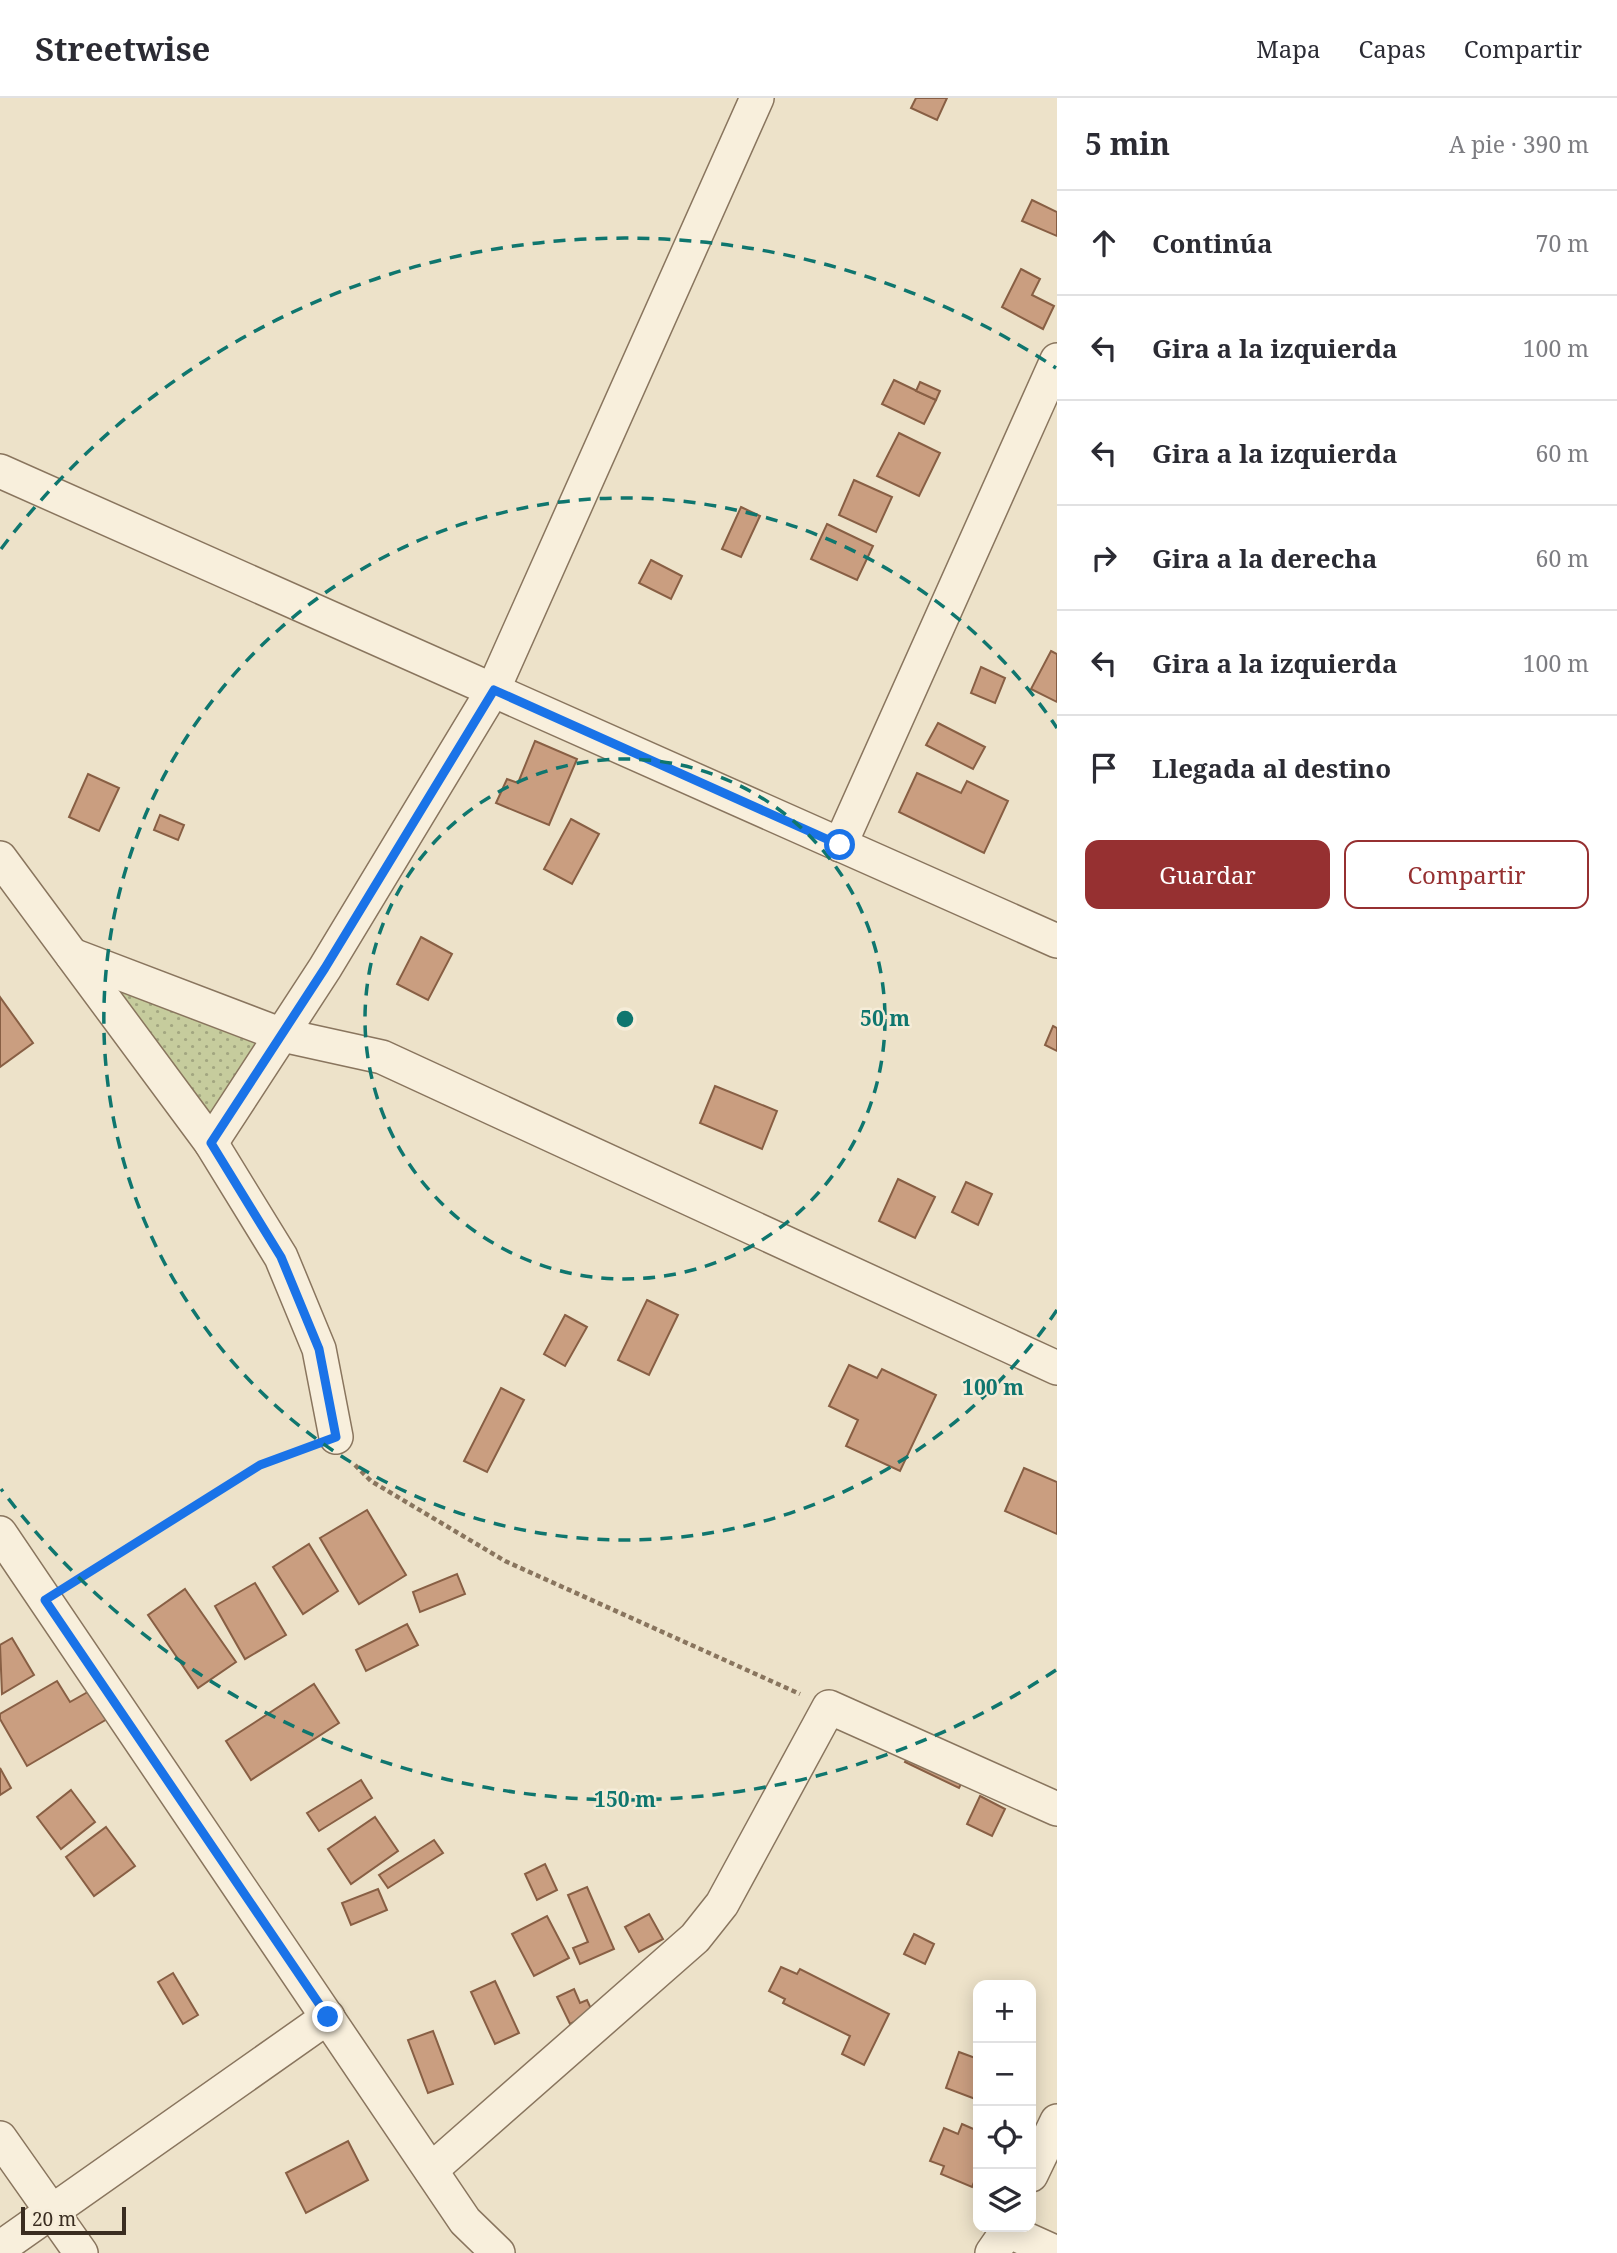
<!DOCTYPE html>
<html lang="es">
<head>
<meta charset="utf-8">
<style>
  :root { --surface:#fff; --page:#f2f2f3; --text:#2b2b33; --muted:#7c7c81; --line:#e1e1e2; --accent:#963031 }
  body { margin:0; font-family:"Noto Serif",serif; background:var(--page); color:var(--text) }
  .controls { position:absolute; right:21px; bottom:21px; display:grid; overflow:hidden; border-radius:14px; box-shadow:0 4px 18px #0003 }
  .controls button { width:63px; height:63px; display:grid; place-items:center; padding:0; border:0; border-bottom:2px solid var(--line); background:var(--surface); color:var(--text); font:35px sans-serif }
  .scale { position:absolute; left:21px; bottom:18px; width:105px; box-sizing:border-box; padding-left:7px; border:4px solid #3a2d21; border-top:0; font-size:19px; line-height:24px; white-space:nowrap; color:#3a2d21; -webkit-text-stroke:5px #f5ecd8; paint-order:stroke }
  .stop { position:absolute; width:21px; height:21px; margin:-16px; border:5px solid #1a73e8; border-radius:50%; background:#fff }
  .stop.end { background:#1a73e8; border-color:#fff; box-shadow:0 2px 7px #0008 }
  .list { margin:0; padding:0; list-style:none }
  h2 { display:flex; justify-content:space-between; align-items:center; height:91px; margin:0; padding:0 28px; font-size:30px }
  h2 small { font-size:23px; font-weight:400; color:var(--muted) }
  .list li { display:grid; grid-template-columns:46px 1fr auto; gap:21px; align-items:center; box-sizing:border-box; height:105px; padding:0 28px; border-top:2px solid var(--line) }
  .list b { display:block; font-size:26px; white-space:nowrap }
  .list em { font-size:23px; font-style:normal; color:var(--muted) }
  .actions { display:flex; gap:14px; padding:21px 28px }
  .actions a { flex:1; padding:16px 0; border:2px solid var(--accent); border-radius:14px; text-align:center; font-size:24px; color:var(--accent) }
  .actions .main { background:var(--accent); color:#fff }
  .icon { flex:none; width:38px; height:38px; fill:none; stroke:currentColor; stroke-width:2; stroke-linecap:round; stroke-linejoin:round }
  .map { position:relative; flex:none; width:1057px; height:2155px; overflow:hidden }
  header { display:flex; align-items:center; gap:42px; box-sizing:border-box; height:98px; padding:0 35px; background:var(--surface); border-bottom:2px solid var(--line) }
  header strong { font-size:33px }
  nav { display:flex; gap:38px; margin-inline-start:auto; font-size:24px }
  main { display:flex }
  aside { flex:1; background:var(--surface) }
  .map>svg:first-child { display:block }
  .green { fill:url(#green-dots) }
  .building { fill:#ca9e80; stroke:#885f44; stroke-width:2 }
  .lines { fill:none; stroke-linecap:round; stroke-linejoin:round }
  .minor-casing { stroke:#89755e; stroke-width:36 }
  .path { stroke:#89755e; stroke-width:4.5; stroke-dasharray:5 3.5; stroke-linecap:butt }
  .minor { stroke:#f8efdc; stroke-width:33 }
  .route { stroke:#1a73e8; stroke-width:9 }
  .ring { fill:none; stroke:#0f766e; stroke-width:3.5; stroke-dasharray:12 9 }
  .centre { fill:#0f766e; stroke:#f5ecd8; stroke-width:3.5 }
  .ring-label { font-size:21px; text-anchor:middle; font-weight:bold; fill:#0f766e; stroke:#f5ecd8; stroke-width:5; stroke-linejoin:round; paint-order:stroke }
</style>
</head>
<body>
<header>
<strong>Streetwise</strong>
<nav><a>Mapa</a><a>Capas</a><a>Compartir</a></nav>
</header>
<main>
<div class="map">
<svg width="1057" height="2155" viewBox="0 0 1057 2155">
  <defs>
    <pattern id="green-dots" width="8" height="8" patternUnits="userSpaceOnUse" patternTransform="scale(1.75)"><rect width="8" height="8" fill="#c6cc9d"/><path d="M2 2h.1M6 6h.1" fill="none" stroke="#a2a680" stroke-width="1.8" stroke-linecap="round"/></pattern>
  </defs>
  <rect width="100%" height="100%" fill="#ede2c9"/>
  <polygon class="green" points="112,887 259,944 209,1018"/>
  <g class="building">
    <polygon points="916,0 947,0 937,22 911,10"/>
    <polygon points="1032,102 1057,114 1057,138 1022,123"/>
    <polygon points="1021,171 1040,181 1032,197 1054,208 1043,231 1002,209"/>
    <polygon points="894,282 936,302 924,326 882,306"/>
    <polygon points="920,284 940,293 936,302 916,293"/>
    <polygon points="899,335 940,355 919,398 877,378"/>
    <polygon points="854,382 892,399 876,434 839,417"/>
    <polygon points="741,409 760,418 741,459 722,451"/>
    <polygon points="827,426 873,448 857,482 811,461"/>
    <polygon points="651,462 682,478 671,501 639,485"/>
    <polygon points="1051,553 1057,556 1057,604 1031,591"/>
    <polygon points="981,569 1005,580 995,605 971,595"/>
    <polygon points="938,625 985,649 973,671 926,647"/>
    <polygon points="535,643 577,661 549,727 496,705 507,681 518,685"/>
    <polygon points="917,675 961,695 967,683 1008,703 984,755 899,714"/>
    <polygon points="88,676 119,690 99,733 69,719"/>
    <polygon points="160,717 184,727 178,742 154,732"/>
    <polygon points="571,721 599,736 572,786 544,771"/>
    <polygon points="421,839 452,856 428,902 397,886"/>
    <polygon points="0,899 33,945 0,969"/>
    <polygon points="1053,928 1057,930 1057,953 1045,947"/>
    <polygon points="715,988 777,1013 762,1051 700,1025"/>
    <polygon points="898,1081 935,1099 915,1140 879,1123"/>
    <polygon points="966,1084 992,1096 978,1127 952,1114"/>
    <polygon points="647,1202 678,1217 649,1277 618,1262"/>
    <polygon points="565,1217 587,1229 565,1268 544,1256"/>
    <polygon points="849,1267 877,1280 882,1271 936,1297 900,1373 846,1348 858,1322 829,1308"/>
    <polygon points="501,1290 524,1302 487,1374 464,1363"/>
    <polygon points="1024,1370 1057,1384 1057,1436 1005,1413"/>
    <polygon points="367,1412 406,1477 359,1506 320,1440"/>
    <polygon points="309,1446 338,1493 303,1516 273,1469"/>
    <polygon points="457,1476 465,1496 420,1514 413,1494"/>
    <polygon points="255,1485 286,1537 245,1561 215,1508"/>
    <polygon points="185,1491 236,1564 198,1590 148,1517"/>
    <polygon points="407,1526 418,1547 366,1573 356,1552"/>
    <polygon points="12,1540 34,1577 2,1596 0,1547"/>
    <polygon points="57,1583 70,1604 93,1591 109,1620 27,1668 0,1621 0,1616"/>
    <polygon points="314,1586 339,1625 251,1682 226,1643"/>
    <polygon points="910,1654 964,1680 959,1690 905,1664"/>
    <polygon points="0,1670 11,1690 0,1697"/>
    <polygon points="361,1682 372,1700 319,1733 307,1715"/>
    <polygon points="71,1692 95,1724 61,1751 37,1719"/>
    <polygon points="980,1698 1005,1711 992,1738 967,1726"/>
    <polygon points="375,1719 398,1753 351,1786 328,1751"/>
    <polygon points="106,1729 135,1768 94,1798 66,1759"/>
    <polygon points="434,1742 443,1755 388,1790 379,1777"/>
    <polygon points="545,1766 557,1792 537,1802 525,1776"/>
    <polygon points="587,1789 614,1851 580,1866 573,1850 588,1844 568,1797"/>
    <polygon points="378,1791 387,1812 351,1827 342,1805"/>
    <polygon points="649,1816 663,1841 639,1854 625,1829"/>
    <polygon points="547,1818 569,1860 534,1878 512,1836"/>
    <polygon points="914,1836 934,1846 925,1866 904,1856"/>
    <polygon points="781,1869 797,1876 800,1871 889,1916 864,1967 842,1956 850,1938 783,1905 785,1901 769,1893"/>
    <polygon points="173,1875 198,1917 183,1926 158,1884"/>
    <polygon points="495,1883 519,1935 495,1946 471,1894"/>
    <polygon points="574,1891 580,1905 587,1902 593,1915 570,1926 557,1899"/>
    <polygon points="433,1933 453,1986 428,1995 408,1942"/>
    <polygon points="959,1954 978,1961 978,2002 946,1990"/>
    <polygon points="962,2026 978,2033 978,2074 972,2089 941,2076 944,2068 930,2063 944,2030 958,2036"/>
    <polygon points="348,2043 368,2082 306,2115 286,2075"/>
  </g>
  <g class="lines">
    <defs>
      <g id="minor">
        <polyline points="0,373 1057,843"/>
        <polyline points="840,747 1057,262"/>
        <polyline points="0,760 211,1045 281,1159 319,1251 336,1339"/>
        <polyline points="72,857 282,937 382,959 1057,1270"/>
        <polyline points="211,1045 325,870 493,592 757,0"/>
        <polyline points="0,1435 465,2123 498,2155"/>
        <polyline points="0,2040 81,2155"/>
        <polyline points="431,2072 695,1840 722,1806 829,1609 1057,1711"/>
        <polyline points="1031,2077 1057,2023"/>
        <polyline points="1008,2133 1057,2155"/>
        <polyline points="0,2150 328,1919"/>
        <polyline points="992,2155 1010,2129"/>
      </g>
    </defs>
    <use href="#minor" class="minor-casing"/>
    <g class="path">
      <polyline points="355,1367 371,1383 505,1463 800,1596"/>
      <polyline points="73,1485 260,1367 304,1351"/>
    </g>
    <use href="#minor" class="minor"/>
  </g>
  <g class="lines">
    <polyline class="route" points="328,1919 45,1502 260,1367 336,1339 319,1251 281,1159 211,1045 325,870 494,592 840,747"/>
  </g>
  <g class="ring">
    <circle cx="625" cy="921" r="260"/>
    <path d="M1057 1212A521 521 0 1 1 1057 630"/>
    <path d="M1056 1572A781 781 0 0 1 1 1391M1 451A781 781 0 0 1 1056 270"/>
  </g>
  <circle cx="625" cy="921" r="10" class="centre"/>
  <g class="ring-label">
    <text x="885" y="928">50 m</text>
    <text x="993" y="1297">100 m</text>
    <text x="625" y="1709">150 m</text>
  </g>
</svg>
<div class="controls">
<button>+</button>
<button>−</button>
<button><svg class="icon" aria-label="locate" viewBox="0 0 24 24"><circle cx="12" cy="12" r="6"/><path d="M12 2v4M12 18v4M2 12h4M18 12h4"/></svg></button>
<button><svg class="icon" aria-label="layers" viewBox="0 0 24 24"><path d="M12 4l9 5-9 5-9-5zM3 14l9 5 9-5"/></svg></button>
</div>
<div class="scale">20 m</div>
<div class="stop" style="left:840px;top:747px"></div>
<div class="stop end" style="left:328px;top:1919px"></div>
</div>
<aside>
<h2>5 min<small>A pie · 390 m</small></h2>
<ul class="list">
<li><svg class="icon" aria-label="ahead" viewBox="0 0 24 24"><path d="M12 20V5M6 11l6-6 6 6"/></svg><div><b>Continúa</b></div><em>70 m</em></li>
<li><svg class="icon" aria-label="left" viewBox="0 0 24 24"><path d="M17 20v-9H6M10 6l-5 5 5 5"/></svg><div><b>Gira a la izquierda</b></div><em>100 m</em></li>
<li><svg class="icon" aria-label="left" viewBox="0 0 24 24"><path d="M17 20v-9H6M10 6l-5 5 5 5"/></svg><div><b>Gira a la izquierda</b></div><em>60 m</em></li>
<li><svg class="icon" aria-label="right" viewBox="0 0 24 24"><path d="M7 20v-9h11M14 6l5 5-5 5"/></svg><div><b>Gira a la derecha</b></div><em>60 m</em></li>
<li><svg class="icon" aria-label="left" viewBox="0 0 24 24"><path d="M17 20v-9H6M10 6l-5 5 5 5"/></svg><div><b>Gira a la izquierda</b></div><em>100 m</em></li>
<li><svg class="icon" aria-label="arrive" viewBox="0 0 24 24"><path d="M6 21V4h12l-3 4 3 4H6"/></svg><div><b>Llegada al destino</b></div></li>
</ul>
<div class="actions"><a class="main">Guardar</a><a>Compartir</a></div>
</aside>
</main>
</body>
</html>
